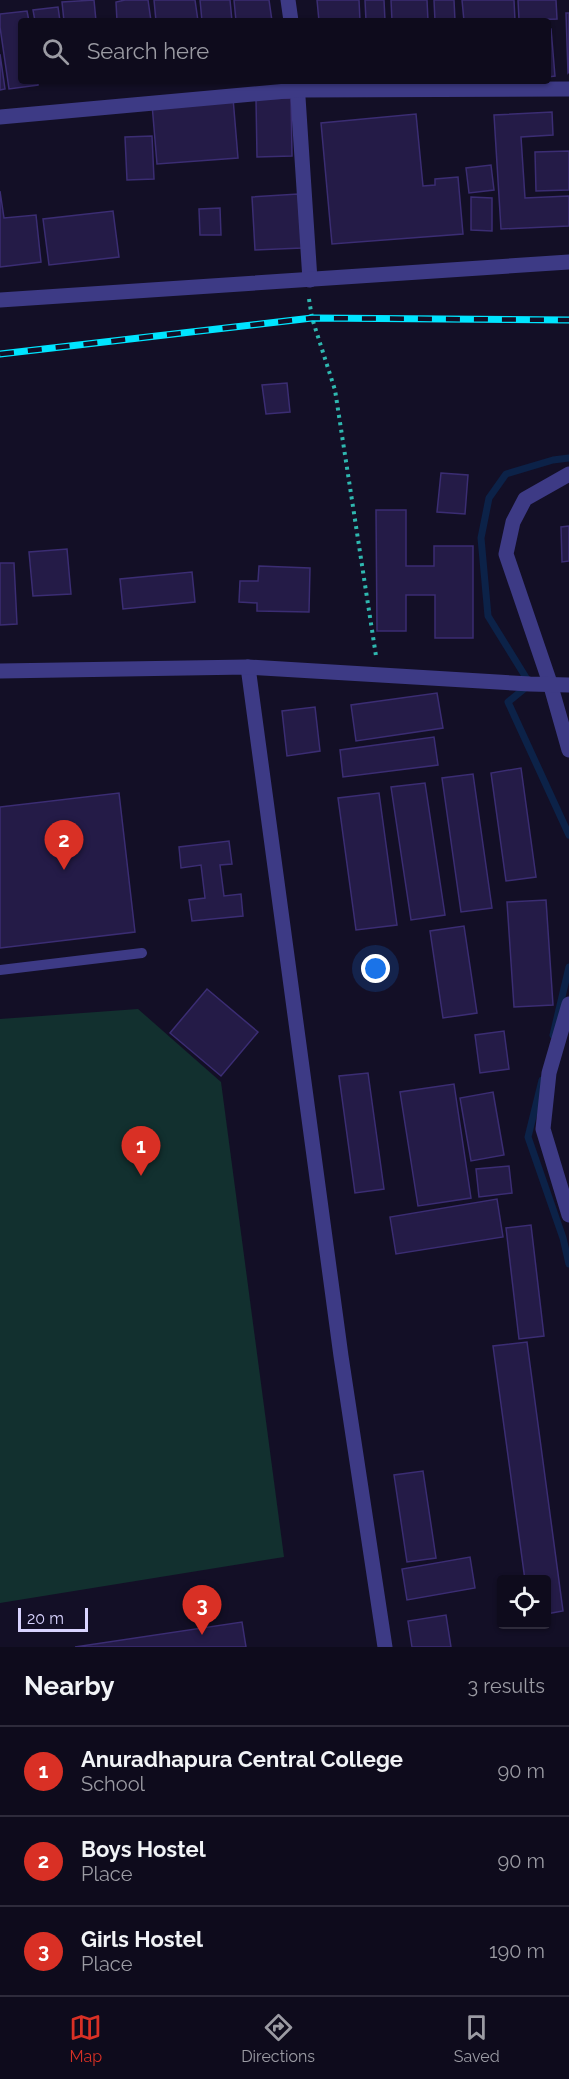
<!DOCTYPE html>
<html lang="en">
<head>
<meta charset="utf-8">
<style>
  :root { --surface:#0e0b1c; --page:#171425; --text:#f1f3f6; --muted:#9b9ba3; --line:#2e2b3b; --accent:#d93025 }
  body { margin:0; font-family:Raleway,sans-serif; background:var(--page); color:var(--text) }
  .controls { position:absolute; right:18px; bottom:18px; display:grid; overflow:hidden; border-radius:6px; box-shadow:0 2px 4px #0004 }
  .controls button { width:54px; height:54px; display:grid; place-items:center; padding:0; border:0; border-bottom:2px solid var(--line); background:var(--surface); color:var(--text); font:30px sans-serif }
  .scale { position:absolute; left:18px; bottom:15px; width:70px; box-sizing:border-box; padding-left:6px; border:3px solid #d9d4ff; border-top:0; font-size:16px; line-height:21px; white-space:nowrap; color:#d9d4ff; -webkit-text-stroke:4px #130f26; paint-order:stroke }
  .you { position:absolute; left:376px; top:969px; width:21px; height:21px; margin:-15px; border:4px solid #fff; border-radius:50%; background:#1a73e8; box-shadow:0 0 0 9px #1a73e833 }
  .badge { display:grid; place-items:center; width:39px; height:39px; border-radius:50%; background:var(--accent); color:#fff; font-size:20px; font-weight:700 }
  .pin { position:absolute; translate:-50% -50px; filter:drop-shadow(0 2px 3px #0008) }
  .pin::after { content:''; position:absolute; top:32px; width:21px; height:18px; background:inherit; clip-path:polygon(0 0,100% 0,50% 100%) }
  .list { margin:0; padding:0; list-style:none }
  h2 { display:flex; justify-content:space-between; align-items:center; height:78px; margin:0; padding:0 24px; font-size:26px }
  h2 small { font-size:20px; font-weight:400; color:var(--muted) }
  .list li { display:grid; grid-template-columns:39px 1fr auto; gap:18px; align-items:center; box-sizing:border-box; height:90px; padding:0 24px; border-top:2px solid var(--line) }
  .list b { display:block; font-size:22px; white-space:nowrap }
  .list p { margin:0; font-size:20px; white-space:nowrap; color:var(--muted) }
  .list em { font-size:20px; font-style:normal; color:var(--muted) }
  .icon { flex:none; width:33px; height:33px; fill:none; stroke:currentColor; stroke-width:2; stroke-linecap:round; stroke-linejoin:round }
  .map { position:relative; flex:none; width:569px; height:1647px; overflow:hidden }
  .search { position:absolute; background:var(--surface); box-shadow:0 2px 4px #0004; left:18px; right:18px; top:18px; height:66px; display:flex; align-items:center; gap:15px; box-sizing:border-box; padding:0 21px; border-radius:6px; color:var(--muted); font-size:22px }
  .sheet { height:348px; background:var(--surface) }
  nav { display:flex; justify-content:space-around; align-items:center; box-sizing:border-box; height:84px; border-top:2px solid var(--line); background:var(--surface); font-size:16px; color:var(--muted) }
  nav a { display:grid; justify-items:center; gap:3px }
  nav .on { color:var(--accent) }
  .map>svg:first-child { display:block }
  .green { fill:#12302f }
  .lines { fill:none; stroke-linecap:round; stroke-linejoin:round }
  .stream { stroke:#0c2248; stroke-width:7 }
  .building { fill:#241b47; stroke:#3b2d73; stroke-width:1.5 }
  .path { stroke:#2fb8b0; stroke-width:4; stroke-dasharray:3 4.5; stroke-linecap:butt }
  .lane { stroke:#3d3a85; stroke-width:10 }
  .street { stroke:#3d3a85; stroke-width:15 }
  .rail-casing { stroke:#00e5ff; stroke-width:7 }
  .rail { stroke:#130f26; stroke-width:4.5; stroke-dasharray:14; stroke-linecap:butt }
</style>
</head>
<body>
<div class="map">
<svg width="569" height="1647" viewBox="0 0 569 1647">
  <rect width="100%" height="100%" fill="#130f26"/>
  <polygon class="green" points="138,1009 221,1082 284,1557 0,1603 0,1019"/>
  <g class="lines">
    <g class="stream">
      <polyline points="569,458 553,460 506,474 489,498 481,538 488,616 530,684 508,702 569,835"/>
      <polyline points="553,1035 569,967"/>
      <polyline points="542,1080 528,1137 563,1238 569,1264"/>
    </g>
  </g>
  <g class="building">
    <polygon points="94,0 96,21 64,21 62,2"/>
    <polygon points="125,0 148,0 151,21 117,21 116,2"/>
    <polygon points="154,0 195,0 198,21 156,21"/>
    <polygon points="200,0 230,0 232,21 202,21"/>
    <polygon points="234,0 269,0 272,21 236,21"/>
    <polygon points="317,0 359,0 360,21 319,21"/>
    <polygon points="365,0 384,0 385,21 366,21"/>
    <polygon points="391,0 427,0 428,21 392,21"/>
    <polygon points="434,0 454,0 455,21 435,21"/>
    <polygon points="462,0 514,0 515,21 464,21"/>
    <polygon points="518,0 556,0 557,19 519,20"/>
    <polygon points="58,7 60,21 35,21 33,10"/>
    <polygon points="27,11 29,21 21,21 21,81 38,81 38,85 9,89 0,27 0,14"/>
    <polygon points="566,13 569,13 569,72 568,73"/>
    <polygon points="548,29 551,29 555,76 548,77"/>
    <polygon points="0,54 5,89 0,90"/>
    <polygon points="233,98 238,158 157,164 152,104"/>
    <polygon points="291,98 292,156 257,157 256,99"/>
    <polygon points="552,112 553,135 521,137 525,198 569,196 569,226 501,229 494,115"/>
    <polygon points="416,114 423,186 435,185 435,179 458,177 463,234 332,244 321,123"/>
    <polygon points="152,136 154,179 127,180 125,137"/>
    <polygon points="569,151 569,190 536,191 535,152"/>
    <polygon points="491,165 494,190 469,193 466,168"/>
    <polygon points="0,191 4,218 36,215 41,262 0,267"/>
    <polygon points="298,194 302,248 255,250 252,197"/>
    <polygon points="471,197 492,198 492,231 471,230"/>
    <polygon points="220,208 221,235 200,235 199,209"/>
    <polygon points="113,211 119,257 49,265 43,219"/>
    <polygon points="287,383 290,412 266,414 262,385"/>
    <polygon points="441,473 468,475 465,514 437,512"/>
    <polygon points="376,510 406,510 406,566 434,566 434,546 473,546 473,638 435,638 435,595 406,595 406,631 377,631"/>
    <polygon points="569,526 569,561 562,562 561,527"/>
    <polygon points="67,549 71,594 33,596 29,552"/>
    <polygon points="0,563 14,563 17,624 0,625"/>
    <polygon points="259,566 310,568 309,612 257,611 257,603 239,602 240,581 258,581"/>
    <polygon points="192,572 195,602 123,609 120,579"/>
    <polygon points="437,693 443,728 356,741 351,705"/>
    <polygon points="315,707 320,751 287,756 282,711"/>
    <polygon points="434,737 438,765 343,777 340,750"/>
    <polygon points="521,768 536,877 506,881 491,773"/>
    <polygon points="473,774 492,908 461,912 442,778"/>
    <polygon points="425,783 445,915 411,920 391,787"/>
    <polygon points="119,793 135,932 0,948 0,807"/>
    <polygon points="379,793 397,925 356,930 338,798"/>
    <polygon points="229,841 232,864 220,865 224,896 241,894 243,916 192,921 189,900 205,898 201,865 181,868 179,847"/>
    <polygon points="546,900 553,1005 514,1007 507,902"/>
    <polygon points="464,926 477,1013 443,1018 430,931"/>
    <polygon points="207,989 258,1032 221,1076 170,1033"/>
    <polygon points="504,1031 509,1069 480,1073 475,1035"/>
    <polygon points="368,1073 384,1189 355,1193 339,1076"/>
    <polygon points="454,1084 471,1198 418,1206 400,1092"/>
    <polygon points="493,1092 504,1155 471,1161 460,1098"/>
    <polygon points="509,1166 512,1193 479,1197 476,1169"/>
    <polygon points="497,1199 503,1237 396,1254 390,1217"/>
    <polygon points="531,1225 544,1336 519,1339 506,1228"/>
    <polygon points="527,1342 563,1611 546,1614 546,1580 525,1580 493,1346"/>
    <polygon points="423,1471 436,1558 407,1562 394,1475"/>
    <polygon points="470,1557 475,1588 407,1600 402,1569"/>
    <polygon points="446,1615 451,1647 412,1647 408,1621"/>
    <polygon points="242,1622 246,1647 75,1647"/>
  </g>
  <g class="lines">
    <polyline class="path" points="309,299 312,318 335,390 376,656"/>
    <polyline class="lane" points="0,970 142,953"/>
    <g class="street">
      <polyline points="288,0 291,21"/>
      <polyline points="297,82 310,280"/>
      <polyline points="0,117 298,90 569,89"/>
      <polyline points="0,300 569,262"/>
      <polyline points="569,474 525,499 513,522 506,554 550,683 569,750"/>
      <polyline points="248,667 341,1356 385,1647"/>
      <polyline points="0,671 248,667 530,684 569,685"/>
      <polyline points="569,1004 549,1073 543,1129 569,1215"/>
    </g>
    <defs>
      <polyline id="rail" points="0,354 312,318 569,320"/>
    </defs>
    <use href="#rail" class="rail-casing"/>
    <use href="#rail" class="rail"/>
  </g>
</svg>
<div class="controls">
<button><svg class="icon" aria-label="locate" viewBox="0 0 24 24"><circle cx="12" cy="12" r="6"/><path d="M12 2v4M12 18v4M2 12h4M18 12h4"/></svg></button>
</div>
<div class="scale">20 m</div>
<div class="you"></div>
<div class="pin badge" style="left:141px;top:1176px">1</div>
<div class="pin badge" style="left:64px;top:870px">2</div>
<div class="pin badge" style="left:202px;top:1635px">3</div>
<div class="search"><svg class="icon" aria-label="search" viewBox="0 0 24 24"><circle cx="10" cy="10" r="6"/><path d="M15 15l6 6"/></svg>Search here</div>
</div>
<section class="sheet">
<h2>Nearby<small>3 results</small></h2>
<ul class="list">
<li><span class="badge">1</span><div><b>Anuradhapura Central College</b><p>School</p></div><em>90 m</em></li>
<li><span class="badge">2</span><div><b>Boys Hostel</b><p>Place</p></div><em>90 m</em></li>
<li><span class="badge">3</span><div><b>Girls Hostel</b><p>Place</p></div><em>190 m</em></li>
</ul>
</section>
<nav>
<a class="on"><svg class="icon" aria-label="map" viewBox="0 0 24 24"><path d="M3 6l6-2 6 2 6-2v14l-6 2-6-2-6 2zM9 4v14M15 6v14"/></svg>Map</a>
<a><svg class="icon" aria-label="directions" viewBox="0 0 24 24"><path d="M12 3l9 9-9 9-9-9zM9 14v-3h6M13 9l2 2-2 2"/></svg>Directions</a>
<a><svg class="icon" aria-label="saved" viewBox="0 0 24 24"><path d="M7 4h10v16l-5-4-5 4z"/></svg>Saved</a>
</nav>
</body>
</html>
